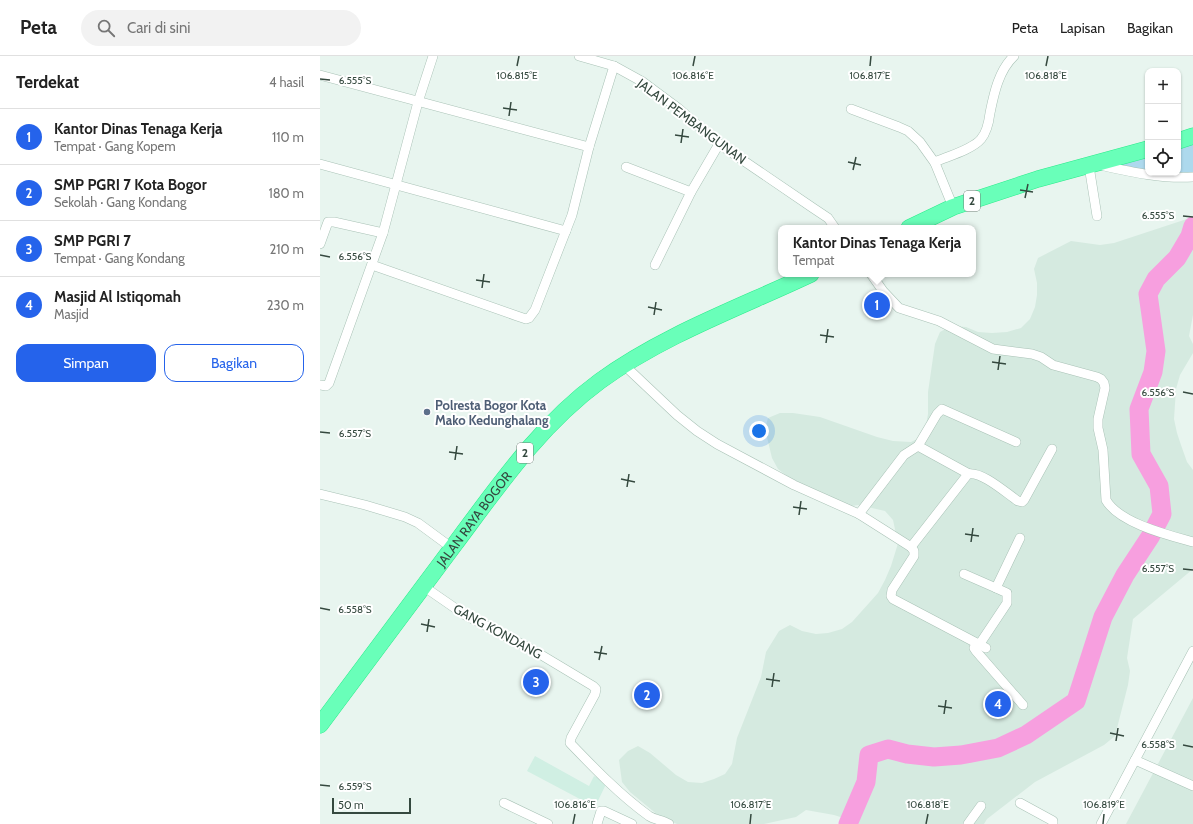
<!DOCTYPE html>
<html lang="id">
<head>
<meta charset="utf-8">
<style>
  :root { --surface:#fff; --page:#f2f2f2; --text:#222; --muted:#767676; --line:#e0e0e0; --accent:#2563eb }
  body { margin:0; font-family:Cabin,sans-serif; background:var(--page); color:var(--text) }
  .controls { position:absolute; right:12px; top:12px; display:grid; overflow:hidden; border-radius:8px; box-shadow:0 1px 3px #0004 }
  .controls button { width:36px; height:36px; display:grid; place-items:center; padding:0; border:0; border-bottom:1px solid var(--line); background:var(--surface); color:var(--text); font:20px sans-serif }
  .scale { position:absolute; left:12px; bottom:10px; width:79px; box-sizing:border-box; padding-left:4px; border:2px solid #35493f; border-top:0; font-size:11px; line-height:14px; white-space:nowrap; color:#35493f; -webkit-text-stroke:3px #fff; paint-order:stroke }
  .you { position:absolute; left:439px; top:375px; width:14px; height:14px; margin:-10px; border:3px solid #fff; border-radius:50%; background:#1a73e8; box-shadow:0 0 0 6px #1a73e833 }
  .badge { display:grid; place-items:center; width:26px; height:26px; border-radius:50%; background:var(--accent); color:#fff; font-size:13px; font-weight:700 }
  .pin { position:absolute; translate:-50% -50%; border:2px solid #fff; box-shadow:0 1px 4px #0006 }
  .popup { position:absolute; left:458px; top:169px; width:198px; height:52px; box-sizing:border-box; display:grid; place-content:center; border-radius:8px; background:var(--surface); filter:drop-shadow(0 1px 3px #0005); font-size:13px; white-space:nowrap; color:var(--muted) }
  .popup b { font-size:15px; color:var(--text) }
  .popup::after { content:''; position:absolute; left:50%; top:100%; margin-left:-8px; border:8px solid transparent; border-top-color:var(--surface) }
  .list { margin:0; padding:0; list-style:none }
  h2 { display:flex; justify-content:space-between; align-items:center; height:52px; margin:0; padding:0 16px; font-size:17px }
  h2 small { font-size:13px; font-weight:400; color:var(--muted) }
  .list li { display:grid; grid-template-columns:26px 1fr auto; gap:12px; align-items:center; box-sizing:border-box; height:56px; padding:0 16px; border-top:1px solid var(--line) }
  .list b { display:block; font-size:15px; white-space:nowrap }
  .list p { margin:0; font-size:13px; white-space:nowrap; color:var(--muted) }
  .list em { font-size:13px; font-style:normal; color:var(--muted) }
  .actions { display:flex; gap:8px; padding:12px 16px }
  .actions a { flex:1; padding:9px 0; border:1px solid var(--accent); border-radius:12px; text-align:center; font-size:14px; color:var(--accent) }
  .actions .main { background:var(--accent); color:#fff }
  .icon { flex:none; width:22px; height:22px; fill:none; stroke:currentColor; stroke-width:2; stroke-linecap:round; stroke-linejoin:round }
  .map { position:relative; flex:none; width:873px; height:768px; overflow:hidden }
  header { display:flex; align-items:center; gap:24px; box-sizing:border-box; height:56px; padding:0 20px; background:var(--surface); border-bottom:1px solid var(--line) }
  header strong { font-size:19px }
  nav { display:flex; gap:22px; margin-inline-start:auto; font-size:14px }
  .search { width:280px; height:36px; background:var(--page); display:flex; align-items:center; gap:10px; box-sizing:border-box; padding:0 14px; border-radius:22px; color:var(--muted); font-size:15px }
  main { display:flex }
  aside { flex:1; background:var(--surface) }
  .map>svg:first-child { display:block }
  .residential { fill:#d5eae0 }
  .education { fill:#d0efe3 }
  .green { fill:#add9ed }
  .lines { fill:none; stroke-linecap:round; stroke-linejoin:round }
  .river { stroke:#f79fdf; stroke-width:19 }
  .street-casing { stroke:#a9c2b6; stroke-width:10 }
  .highway-casing { stroke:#2beb8b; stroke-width:17 }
  .street { stroke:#fff; stroke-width:9 }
  .highway { stroke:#69ffb9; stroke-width:16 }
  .ticks { fill:none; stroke:#35493f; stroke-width:1.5 }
  .service-dot { fill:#5c6f8a; stroke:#fff; stroke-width:1.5 }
  .labels { text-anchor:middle; stroke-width:4; stroke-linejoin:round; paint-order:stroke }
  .shield { fill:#fff; stroke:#728079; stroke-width:1 }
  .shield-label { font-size:12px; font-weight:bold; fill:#35493f }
  .street-label { font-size:13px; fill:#35493f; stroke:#fff }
  .service-label { font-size:13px; font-weight:bold; fill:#4e5e75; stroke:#fff; text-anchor:start }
  .ticks-label { font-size:10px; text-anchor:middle; fill:#35493f; stroke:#fff; stroke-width:4; stroke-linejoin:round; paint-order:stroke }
</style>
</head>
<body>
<header>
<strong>Peta</strong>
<div class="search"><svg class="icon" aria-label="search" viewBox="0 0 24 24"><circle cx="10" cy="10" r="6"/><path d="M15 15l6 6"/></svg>Cari di sini</div>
<nav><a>Peta</a><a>Lapisan</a><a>Bagikan</a></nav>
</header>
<main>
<aside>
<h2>Terdekat<small>4 hasil</small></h2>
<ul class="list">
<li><span class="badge">1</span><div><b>Kantor Dinas Tenaga Kerja</b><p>Tempat · Gang Kopem</p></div><em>110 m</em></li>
<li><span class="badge">2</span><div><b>SMP PGRI 7 Kota Bogor</b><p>Sekolah · Gang Kondang</p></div><em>180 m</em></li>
<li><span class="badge">3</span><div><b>SMP PGRI 7</b><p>Tempat · Gang Kondang</p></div><em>210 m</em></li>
<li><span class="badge">4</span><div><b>Masjid Al Istiqomah</b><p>Masjid</p></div><em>230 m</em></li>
</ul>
<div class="actions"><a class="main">Simpan</a><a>Bagikan</a></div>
</aside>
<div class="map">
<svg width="873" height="768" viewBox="0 0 873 768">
  <rect width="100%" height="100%" fill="#e8f5ef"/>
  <g class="residential">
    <polygon points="873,161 873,259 869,280 873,288 873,297 860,319 856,333 854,363 857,377 861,389 867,406 873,414 873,513 813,563 807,602 810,615 808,629 795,680 784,689 715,726 667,763 664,768 533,768 530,764 514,759 486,754 476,761 444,768 357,768 339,760 310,736 302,726 299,704 308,695 318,690 330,697 356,719 368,726 382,727 394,723 405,718 412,708 417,682 441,621 446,596 459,575 470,569 482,575 496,578 508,577 522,573 532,566 558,537 565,524 571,510 580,481 576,478 573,464 565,455 539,449 531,450 480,427 468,421 458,413 452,402 445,373 448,362 460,357 473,357 500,361 557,381 573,385 591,386 601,381 606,370 608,358 608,336 615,288 620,276 631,270 646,271 658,276 672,277 687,276 701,272 710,263 715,251 717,239 717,227 714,213 718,202 751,185 780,189 794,187"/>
    <polygon points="873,642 873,768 806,768"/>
  </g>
  <polygon class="education" points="215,700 269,730 274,720 287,726 275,751 207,715"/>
  <g class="green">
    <polygon points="873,84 873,117 858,117 858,88"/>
    <polygon points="828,96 828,117 782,108"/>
  </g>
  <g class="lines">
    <polyline class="river" points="528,768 546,726 549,699 568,693 587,698 614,701 641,699 678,692 706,679 756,645 783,561 805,519 830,481 842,458 839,430 821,398 819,353 833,316 836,295 828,238 836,223 857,202 870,180 873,170"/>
    <defs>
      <g id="street">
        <polyline points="259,0 294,10 323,26 358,52 399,88 493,152 508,162 515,172"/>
        <polyline points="0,19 269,91"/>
        <polyline points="531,53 579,71 588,75 600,86 615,107 633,151"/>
        <path d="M 615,107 L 617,105 C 629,100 653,93 661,83 C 667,76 669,65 670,57 C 674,37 679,14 694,0"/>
        <polyline points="0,108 246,175"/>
        <path d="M 780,109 C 811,116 841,123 873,121"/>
        <polyline points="769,110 777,160"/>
        <polyline points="306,111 371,136"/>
        <polyline points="0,188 8,166 14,166 63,177"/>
        <polyline points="52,209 197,260 206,263 209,262 215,254 252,159 269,91 294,10"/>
        <polyline points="335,209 371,136 399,88"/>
        <path d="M 551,218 L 563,235 L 579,252 L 619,265 L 673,293 L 712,298 L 721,301 L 733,309 L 777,321 L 781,323 L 784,327 L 785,332 L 778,363 L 778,372 L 783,394 L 786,444 C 799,467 848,479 873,486"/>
        <polyline points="304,309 357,359 377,375 397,388 474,429 539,458 591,491 594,495 594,500 572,534 571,540 573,543 666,592"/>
        <polyline points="0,329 6,330 9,327 63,177 98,46 113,0"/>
        <polyline points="598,390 617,358 622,353 696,386"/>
        <polyline points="0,438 45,449 85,461 98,467 132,492"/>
        <polyline points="539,458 584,399 598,390 649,418"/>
        <path d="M 591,491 L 648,418 C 662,415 686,437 698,445 L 702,446 L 704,444 L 732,393"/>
        <polyline points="644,518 676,532"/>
        <path d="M 103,530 L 145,559 L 213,594 L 273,630 L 276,633 L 275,638 L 251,682 L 250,687 C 275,713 300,739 329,760 C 335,764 343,764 349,768"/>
        <polyline points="656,588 654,592 656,595 703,649"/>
        <polyline points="659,589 687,547 687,537 676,532 700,482"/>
        <polyline points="815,704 873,730"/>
        <polyline points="184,747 228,768"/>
        <polyline points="700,747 733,765 733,768"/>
        <polyline points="277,768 281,755 284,755 312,768"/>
        <polyline points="648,768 661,750"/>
        <polyline points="781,768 873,595"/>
      </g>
      <g id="highway">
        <polyline points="858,85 873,80"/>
        <polyline points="589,172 633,151 718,123 828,93"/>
        <path id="s1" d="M 0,669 C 45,609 90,548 135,488 C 179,429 220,369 280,325 C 343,279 421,251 491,218"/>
      </g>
    </defs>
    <use href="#street" class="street-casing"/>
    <use href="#highway" class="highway-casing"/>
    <use href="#street" class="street"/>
    <use href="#highway" class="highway"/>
  </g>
  <path class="ticks" d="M 197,10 L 199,0M 373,10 L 375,0M 550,10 L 551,0M 726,10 L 728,0M 0,23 L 10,24M 183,52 L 197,54M 189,60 L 191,46M 355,79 L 369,81M 361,87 L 363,73M 528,106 L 541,109M 533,114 L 536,101M 700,134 L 713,136M 705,142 L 708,128M 863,160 L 873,161M 0,199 L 10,201M 156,224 L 170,226M 162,232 L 164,218M 328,251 L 342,254M 334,259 L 336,246M 500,279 L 514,281M 506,287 L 508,273M 672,306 L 686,308M 678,314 L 680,300M 863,336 L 873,338M 0,376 L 10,377M 129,396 L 143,398M 135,404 L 137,390M 301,423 L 315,426M 307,431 L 309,418M 473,451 L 487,453M 479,459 L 481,445M 645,478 L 659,480M 651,486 L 653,472M 863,513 L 873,514M 0,552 L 10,554M 101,568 L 115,571M 107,576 L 109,563M 274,596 L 287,598M 279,604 L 282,590M 446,623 L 460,625M 452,631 L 454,617M 618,650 L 632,652M 624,658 L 626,644M 790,677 L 804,680M 796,685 L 798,672M 863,689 L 873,691M 0,729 L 10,730M 253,768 L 255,758M 430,768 L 431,758M 606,768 L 608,758M 783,768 L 784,758"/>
  <circle class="service-dot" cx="107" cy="356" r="4"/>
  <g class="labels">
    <g class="shield">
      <rect x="644" y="135" width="16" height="20" rx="3"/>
      <rect x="197" y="387" width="16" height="20" rx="3"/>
    </g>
    <g class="shield-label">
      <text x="652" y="149">2</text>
      <text x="205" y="401">2</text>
    </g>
    <g class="street-label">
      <text transform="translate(372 65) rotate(37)" y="5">JALAN PEMBANGUNAN</text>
      <text dy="5" stroke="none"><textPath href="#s1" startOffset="257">JALAN RAYA BOGOR</textPath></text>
      <text transform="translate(178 575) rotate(29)" y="5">GANG KONDANG</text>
    </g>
    <g class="service-label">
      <text x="115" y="354">Polresta Bogor Kota<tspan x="115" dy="15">Mako Kedunghalang</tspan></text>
    </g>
  </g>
  <g class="ticks-label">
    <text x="197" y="23">106.815°E</text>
    <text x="373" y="23">106.816°E</text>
    <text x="550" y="23">106.817°E</text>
    <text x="726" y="23">106.818°E</text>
    <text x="35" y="28">6.555°S</text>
    <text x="838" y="163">6.555°S</text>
    <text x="35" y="204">6.556°S</text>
    <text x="838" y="340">6.556°S</text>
    <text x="35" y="381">6.557°S</text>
    <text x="838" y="516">6.557°S</text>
    <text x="35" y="557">6.558°S</text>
    <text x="838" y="692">6.558°S</text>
    <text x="35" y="734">6.559°S</text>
    <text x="255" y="752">106.816°E</text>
    <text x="431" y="752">106.817°E</text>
    <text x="608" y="752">106.818°E</text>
    <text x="784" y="752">106.819°E</text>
  </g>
</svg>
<div class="controls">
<button>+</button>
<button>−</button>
<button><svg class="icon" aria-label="locate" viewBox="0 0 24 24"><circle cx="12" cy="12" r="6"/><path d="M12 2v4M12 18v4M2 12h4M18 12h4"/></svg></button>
</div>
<div class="scale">50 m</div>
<div class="you"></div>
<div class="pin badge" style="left:557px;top:249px">1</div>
<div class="popup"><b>Kantor Dinas Tenaga Kerja</b>Tempat</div>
<div class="pin badge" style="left:327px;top:639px">2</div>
<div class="pin badge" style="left:216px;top:626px">3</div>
<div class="pin badge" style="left:678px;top:648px">4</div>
</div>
</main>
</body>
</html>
